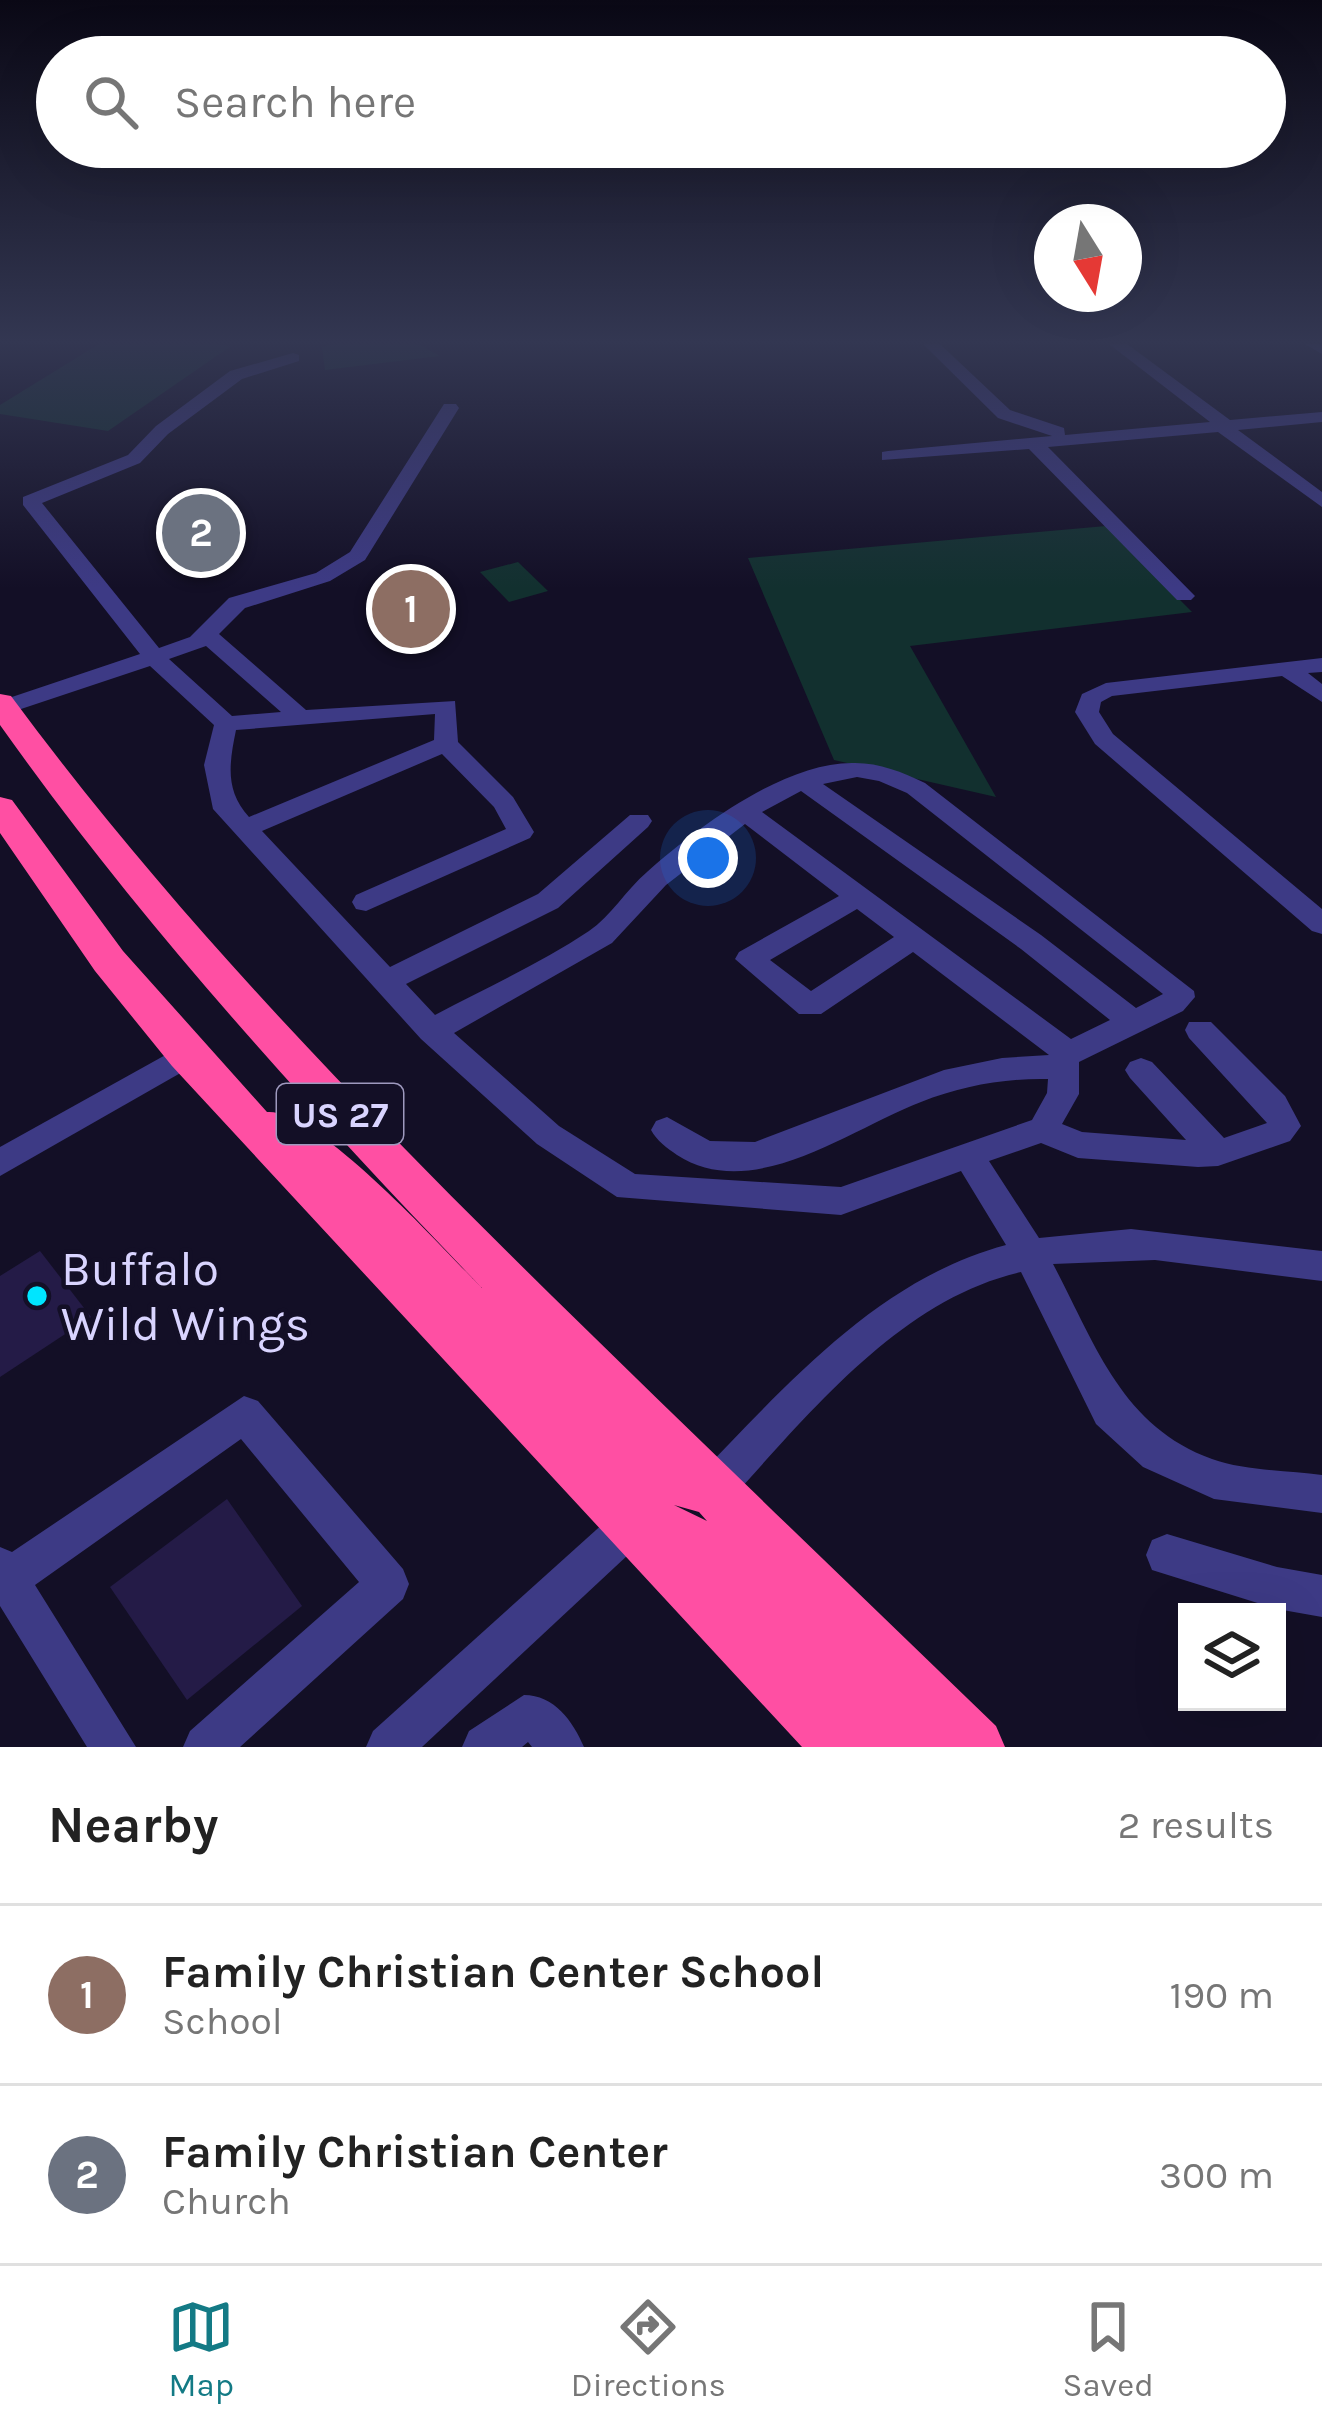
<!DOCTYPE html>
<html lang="en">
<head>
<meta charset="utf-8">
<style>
  :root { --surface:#fff; --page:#f6f6f6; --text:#222; --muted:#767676; --line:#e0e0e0; --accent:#137a85 }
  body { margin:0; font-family:Karla,sans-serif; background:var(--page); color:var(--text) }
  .controls { position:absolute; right:36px; bottom:36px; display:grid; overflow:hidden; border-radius:0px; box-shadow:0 12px 48px #0002 }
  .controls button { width:108px; height:108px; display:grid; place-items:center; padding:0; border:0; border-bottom:3px solid var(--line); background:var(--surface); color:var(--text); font:60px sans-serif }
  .compass { position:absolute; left:1034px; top:204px; width:108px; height:108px; border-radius:50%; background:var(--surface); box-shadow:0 12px 48px #0002; rotate:169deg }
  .you { position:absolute; left:708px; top:858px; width:42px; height:42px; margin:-30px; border:9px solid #fff; border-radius:50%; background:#1a73e8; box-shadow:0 0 0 18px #1a73e833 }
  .badge { display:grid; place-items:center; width:78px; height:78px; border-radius:50%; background:var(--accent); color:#fff; font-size:39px; font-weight:700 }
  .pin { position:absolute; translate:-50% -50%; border:6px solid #fff; box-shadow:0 3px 12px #0006 }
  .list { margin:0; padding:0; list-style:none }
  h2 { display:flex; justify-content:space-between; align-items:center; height:156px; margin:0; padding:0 48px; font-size:51px }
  h2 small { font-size:39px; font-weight:400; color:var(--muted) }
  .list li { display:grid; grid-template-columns:78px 1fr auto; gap:36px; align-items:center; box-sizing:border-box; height:180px; padding:0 48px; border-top:3px solid var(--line) }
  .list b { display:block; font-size:45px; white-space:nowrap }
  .list p { margin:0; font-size:39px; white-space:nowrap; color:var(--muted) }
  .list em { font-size:39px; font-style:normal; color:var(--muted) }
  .icon { flex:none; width:66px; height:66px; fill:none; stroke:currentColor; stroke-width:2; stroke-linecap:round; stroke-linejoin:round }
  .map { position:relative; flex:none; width:1322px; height:1747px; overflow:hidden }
  .search { position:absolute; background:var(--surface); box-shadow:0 12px 48px #0002; left:36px; right:36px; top:36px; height:132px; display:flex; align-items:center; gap:30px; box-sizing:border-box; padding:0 42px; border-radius:66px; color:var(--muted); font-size:45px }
  .sheet { height:516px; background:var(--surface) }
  nav { display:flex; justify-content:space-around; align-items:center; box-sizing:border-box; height:168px; border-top:3px solid var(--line); background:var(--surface); font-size:33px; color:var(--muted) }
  nav a { display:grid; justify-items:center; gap:6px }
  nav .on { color:var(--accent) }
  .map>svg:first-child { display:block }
  .green { fill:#12302f }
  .building { fill:#241b47 }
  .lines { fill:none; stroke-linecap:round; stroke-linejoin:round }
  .minor { fill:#3d3a85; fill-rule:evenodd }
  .highway { fill:#ff4fa3; fill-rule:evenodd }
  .poi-dot { fill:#00e5ff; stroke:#130f26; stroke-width:4.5 }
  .labels { text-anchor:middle; stroke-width:9; stroke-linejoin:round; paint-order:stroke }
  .shield { fill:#130f26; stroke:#9e99be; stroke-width:3 }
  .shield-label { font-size:36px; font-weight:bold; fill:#d9d4ff }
  .near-poi-label { font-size:48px; fill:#d9d4ff; stroke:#130f26; text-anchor:start }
</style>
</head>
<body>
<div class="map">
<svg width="1322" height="1747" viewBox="0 0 1322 1747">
  <rect width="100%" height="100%" fill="#130f26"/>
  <g class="green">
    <polygon points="99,344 218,344 231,346 108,431 0,414 0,405"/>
    <polygon points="333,344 418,344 440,356 325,370 322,347"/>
    <polygon points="1106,526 1192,612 910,646 996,797 834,760 748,558"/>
    <polygon points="518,562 548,591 509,602 480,572"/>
  </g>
  <g class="building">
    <polygon points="40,1251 91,1317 0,1377 0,1276"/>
    <polygon points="227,1499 302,1606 187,1700 110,1587"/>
  </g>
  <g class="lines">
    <g class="minor">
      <polygon points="923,344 940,344 1010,410 1064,428 1065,435 1210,422 1109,344 1127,344 1230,420 1322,412 1322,422 1238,430 1322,492 1322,507 1218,432 1048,447 1195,596 1191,600 1177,600 1029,449 882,460 882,452 888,451 1052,436 998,418"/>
      <polygon points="1305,344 1322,344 1322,354"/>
      <path d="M 293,353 L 299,355 L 299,361 L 242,379 L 168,434 L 140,463 L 42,503 L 159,648 L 190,637 L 229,598 L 316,573 L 350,552 L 444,404 L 456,404 L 459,408 L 365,560 L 330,581 L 245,608 L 219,634 L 306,710 L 455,701 L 458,742 L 513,797 L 534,832 L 530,838 L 366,911 L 356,909 L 352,902 L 356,895 L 506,829 L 494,807 L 442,754 L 262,831 L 390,967 L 538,894 L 630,815 L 648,815 L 652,821 L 648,827 L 558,908 L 406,984 L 435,1015 C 486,988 541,963 589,931 C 611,916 626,890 647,872 C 697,828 785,761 855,763 C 880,763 902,772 925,783 L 1194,991 L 1195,997 L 1183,1011 L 1079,1062 L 1079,1094 L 1062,1124 L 1082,1132 L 1186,1140 L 1130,1078 L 1125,1070 L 1130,1062 L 1141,1058 L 1152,1062 L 1224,1138 L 1267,1123 L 1189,1038 L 1185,1030 L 1189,1022 L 1211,1022 L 1285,1096 L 1301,1126 L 1290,1141 L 1218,1166 L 1198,1167 L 1078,1158 L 1041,1143 L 989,1161 L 1039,1238 L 1131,1229 L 1322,1251 L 1322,1281 L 1155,1260 L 1053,1264 C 1095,1343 1121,1426 1212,1459 C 1245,1471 1287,1470 1322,1475 L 1322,1513 L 1214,1499 L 1143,1467 L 1096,1424 L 1021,1272 C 898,1300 808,1416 726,1504 L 712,1509 L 698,1504 L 692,1490 L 698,1476 C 787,1385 878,1279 1006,1245 L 961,1171 L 841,1215 L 617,1197 L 537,1144 L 421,1039 L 213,809 L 204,765 L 214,725 L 150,666 L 0,716 L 0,701 L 140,654 L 23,505 L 23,497 L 128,455 L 156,426 L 230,371 ZM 206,646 L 281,712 L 232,716 L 169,659 ZM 435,714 L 434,740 L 249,817 C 225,791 229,764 236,730 ZM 857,777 L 879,781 L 907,793 L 1163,994 L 1136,1008 L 1041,935 L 823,784 ZM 801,791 L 1021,949 L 1110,1020 L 1071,1039 L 762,812 ZM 745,824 L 839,896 L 739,952 L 735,959 L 799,1014 L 821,1014 L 913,952 L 1049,1055 L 1002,1058 L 944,1070 L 755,1142 L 710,1141 L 667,1117 L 656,1121 L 651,1130 C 657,1141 667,1148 677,1155 C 753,1204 850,1129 921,1102 C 961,1086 1005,1078 1048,1079 L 1047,1093 L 1032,1120 L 841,1187 L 635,1174 L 559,1126 L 454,1033 L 612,943 L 666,885 ZM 857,909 L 894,937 L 811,991 L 770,960 Z"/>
      <polygon points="1322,658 1322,672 1308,673 1322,684 1322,702 1282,676 1112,696 1101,702 1099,712 1113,734 1322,909 1322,934 1312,931 1095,744 1075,712 1082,694 1106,683"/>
      <polygon points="187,1043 198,1047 202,1055 198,1063 0,1176 0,1147"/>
      <polygon points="244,1396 258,1401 403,1569 409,1584 403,1599 240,1747 183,1747 190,1731 359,1582 241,1439 35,1585 136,1747 87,1747 0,1606 0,1547 12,1552"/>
      <polygon points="630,1506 644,1512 650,1526 644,1540 422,1747 366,1747 373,1731 616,1512"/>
      <polygon points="1167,1534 1277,1567 1322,1575 1322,1617 1277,1609 1152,1570 1146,1555 1152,1540"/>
      <path d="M 524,1695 C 554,1695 573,1721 584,1747 L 532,1747 L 528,1742 L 522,1747 L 462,1747 L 469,1731 Z"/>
    </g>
    <path class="highway" d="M 0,694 L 11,696 C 172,914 359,1106 552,1296 C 699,1440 848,1583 996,1726 L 1005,1747 L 802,1747 L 172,1066 L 95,971 L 0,833 L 0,797 L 12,800 L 123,951 L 267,1112 C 317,1108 444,1250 482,1288 C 310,1109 144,928 0,725 ZM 674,1505 L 699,1512 L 707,1521 Z"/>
  </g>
  <linearGradient id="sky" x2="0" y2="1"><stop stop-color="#0a0815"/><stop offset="0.58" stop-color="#333752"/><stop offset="1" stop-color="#333752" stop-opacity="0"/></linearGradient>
  <rect width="1322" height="589" fill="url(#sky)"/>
  <circle class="poi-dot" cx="37" cy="1296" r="12"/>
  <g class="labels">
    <rect class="shield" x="277" y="1084" width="126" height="60" rx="9"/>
    <g class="shield-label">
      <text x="340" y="1127">US 27</text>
    </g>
    <g class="near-poi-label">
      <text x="61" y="1285">Buffalo<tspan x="61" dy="55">Wild Wings</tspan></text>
    </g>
  </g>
</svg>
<div class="controls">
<button><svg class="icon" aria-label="layers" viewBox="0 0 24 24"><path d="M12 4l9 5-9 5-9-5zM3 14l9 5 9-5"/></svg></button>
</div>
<svg class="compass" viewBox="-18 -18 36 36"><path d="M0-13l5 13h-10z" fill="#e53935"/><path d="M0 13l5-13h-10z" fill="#767676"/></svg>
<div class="you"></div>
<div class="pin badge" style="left:411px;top:609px;background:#8d6e63">1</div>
<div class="pin badge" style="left:201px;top:533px;background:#6b7280">2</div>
<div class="search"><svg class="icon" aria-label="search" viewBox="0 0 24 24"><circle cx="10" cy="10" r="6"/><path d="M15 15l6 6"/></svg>Search here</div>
</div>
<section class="sheet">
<h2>Nearby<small>2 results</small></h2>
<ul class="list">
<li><span class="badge" style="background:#8d6e63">1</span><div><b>Family Christian Center School</b><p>School</p></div><em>190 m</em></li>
<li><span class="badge" style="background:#6b7280">2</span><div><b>Family Christian Center</b><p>Church</p></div><em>300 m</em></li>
</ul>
</section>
<nav>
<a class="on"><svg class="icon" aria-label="map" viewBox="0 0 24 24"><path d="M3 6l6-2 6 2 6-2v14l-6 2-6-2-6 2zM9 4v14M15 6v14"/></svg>Map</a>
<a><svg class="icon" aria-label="directions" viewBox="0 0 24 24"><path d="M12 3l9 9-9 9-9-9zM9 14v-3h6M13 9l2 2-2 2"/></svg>Directions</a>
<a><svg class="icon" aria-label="saved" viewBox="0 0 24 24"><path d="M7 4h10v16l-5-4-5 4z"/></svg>Saved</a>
</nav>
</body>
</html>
